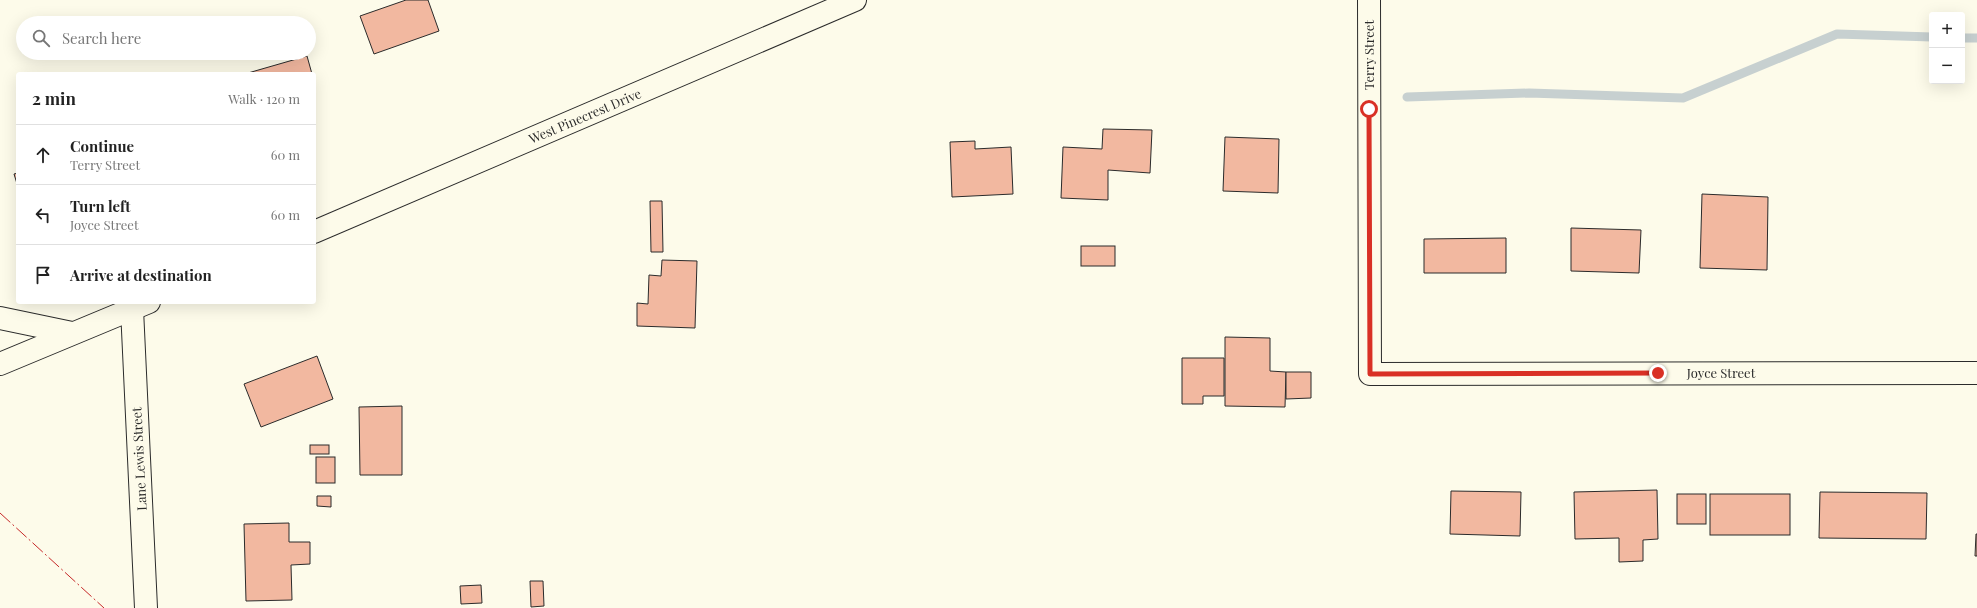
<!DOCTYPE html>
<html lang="en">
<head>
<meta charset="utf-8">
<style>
  :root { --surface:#fff; --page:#f2f2f2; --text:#222; --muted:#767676; --line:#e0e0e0 }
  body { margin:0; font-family:"Playfair Display",serif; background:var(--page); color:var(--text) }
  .controls { position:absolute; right:12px; top:12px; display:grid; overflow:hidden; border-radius:4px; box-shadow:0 4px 16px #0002 }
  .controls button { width:36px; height:36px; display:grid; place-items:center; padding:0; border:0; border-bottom:1px solid var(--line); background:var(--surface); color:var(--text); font:20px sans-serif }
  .stop { position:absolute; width:12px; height:12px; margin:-9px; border:3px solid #d93025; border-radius:50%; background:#fff }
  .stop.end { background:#d93025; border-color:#fff; box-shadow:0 1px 4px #0008 }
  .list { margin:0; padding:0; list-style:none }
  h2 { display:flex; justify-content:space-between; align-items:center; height:52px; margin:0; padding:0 16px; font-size:17px }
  h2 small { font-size:13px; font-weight:400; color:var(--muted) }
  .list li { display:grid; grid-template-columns:26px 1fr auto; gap:12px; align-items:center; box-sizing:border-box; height:60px; padding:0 16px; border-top:1px solid var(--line) }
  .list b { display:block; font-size:15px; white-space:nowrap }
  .list p { margin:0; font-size:13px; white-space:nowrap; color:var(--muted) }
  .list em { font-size:13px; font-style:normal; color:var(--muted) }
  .icon { flex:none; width:22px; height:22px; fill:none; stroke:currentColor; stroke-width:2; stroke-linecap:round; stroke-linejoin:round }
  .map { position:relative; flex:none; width:1977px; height:608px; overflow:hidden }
  .search { position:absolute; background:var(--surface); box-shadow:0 4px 16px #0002; left:16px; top:16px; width:300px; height:44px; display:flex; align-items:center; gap:10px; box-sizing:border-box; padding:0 14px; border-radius:22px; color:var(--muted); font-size:15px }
  .panel { position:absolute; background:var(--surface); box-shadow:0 4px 16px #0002; left:16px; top:72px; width:300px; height:232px; border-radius:4px }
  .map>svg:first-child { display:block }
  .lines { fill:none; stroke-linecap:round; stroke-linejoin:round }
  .stream { stroke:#c7d0d0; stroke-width:9 }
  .building { fill:#f2b8a0; stroke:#2b2b2b }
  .minor-casing { stroke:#2b2b2b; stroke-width:24 }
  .major-casing { stroke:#2b2b2b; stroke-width:24 }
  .minor { stroke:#fdfbea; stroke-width:22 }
  .major { stroke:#fdfbea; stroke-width:22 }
  .power { stroke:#c62828; stroke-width:1; stroke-dasharray:14 3 2 3; stroke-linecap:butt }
  .route { stroke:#d93025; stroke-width:5 }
  .labels { text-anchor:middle; stroke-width:3; stroke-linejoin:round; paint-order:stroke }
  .street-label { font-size:13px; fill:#2b2b2b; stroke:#fdfbea }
</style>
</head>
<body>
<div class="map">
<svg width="1977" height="608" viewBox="0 0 1977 608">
  <rect width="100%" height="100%" fill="#fdfbea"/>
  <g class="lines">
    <g class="stream">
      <polyline points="1962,38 1977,38"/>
      <polyline points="1407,97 1529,93 1683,98 1837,34 1932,37"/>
    </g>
  </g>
  <g class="building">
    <polygon points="406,0 428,0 439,31 374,54 360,16"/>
    <polygon points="307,56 312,74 248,73"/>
    <polygon points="1103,129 1152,130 1150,173 1108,170 1108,200 1061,198 1063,147 1102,149"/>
    <polygon points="1225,137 1279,139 1278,193 1223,191"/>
    <polygon points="975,141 975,149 1011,147 1013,194 952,197 950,142"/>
    <polygon points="18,173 18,187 14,174"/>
    <polygon points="1702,194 1768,197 1767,270 1700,268"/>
    <polygon points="650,201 662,201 663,252 651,252"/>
    <polygon points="1571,228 1641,230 1639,273 1571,271"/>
    <polygon points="1506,238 1506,273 1424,273 1424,239"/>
    <rect x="1081" y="246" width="34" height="20"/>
    <polygon points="662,260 697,261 695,328 637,326 637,303 648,304 649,275 661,276"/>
    <polygon points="1225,337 1270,338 1270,371 1286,372 1285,407 1225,406"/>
    <polygon points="317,356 333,399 261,427 244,384"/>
    <polygon points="1182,358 1224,358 1224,396 1203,396 1203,404 1182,404"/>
    <polygon points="1286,372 1311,372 1311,398 1286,399"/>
    <polygon points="402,406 402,475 360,475 359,407"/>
    <rect x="310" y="445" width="19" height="9"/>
    <rect x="316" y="457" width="19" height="26"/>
    <polygon points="1657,490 1658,539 1643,540 1643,561 1619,562 1619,538 1575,539 1574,492"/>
    <polygon points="1451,491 1521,492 1520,536 1450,534"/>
    <polygon points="1820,492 1927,493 1926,539 1819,538"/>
    <rect x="1677" y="494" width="29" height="30"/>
    <rect x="1710" y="494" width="80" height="41"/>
    <polygon points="317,496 331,496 331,507 317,506"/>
    <polygon points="289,523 289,542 310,542 310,564 291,565 292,600 246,601 244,524"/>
    <polygon points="1976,534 1977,534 1977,556 1975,556"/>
    <polygon points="530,581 543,581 544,606 531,607"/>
    <polygon points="481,585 482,603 461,604 460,586"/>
  </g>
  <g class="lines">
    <defs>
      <g id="minor">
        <polyline points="1369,0 1370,374 1977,373"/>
        <polyline points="132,309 146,608"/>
      </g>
      <g id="major">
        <polyline points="314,232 855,0"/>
        <polyline points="0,318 72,333"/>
        <polyline points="0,364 149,302"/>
      </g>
    </defs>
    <use href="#minor" class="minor-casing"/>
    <use href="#major" class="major-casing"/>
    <use href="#minor" class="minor"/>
    <use href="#major" class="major"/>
    <polyline class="power" points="0,513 104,608"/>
  </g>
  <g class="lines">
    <polyline class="route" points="1369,109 1370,374 1658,373"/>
  </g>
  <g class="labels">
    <g class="street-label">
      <text transform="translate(1369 55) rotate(-90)" y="5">Terry Street</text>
      <text transform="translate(585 116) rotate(-23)" y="5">West Pinecrest Drive</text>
      <text x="1721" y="378">Joyce Street</text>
      <text transform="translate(139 459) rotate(-93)" y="5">Lane Lewis Street</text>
    </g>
  </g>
</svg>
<div class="controls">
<button>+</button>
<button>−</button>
</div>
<div class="stop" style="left:1369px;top:109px"></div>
<div class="stop end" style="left:1658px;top:373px"></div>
<div class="search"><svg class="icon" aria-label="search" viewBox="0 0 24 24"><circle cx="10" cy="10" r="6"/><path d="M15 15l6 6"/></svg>Search here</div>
<section class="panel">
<h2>2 min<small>Walk · 120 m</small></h2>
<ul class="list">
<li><svg class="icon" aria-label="ahead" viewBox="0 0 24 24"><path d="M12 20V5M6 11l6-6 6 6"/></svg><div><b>Continue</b><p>Terry Street</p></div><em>60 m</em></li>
<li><svg class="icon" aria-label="left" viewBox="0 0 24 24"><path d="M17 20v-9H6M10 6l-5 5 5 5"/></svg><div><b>Turn left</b><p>Joyce Street</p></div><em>60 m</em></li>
<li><svg class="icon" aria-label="arrive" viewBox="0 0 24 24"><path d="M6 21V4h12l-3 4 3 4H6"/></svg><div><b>Arrive at destination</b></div></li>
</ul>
</section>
</div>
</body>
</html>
